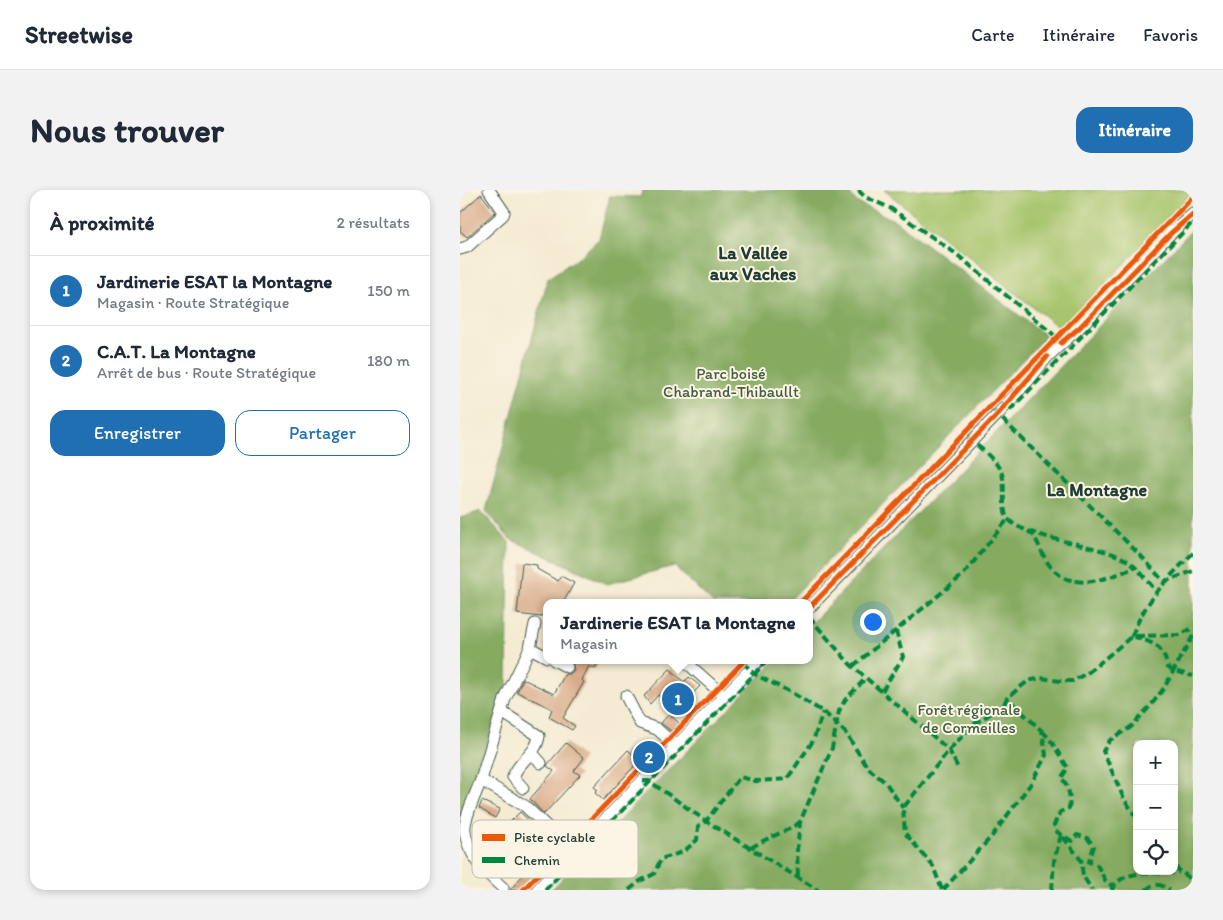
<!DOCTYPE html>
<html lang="fr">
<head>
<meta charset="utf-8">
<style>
  :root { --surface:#fff; --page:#f2f2f3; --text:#1f2937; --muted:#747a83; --line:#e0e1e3; --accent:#1f6fb2 }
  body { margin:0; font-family:Itim,sans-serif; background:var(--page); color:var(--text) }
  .controls { position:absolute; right:15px; bottom:15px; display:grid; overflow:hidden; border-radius:10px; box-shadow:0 2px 8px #0003 }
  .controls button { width:45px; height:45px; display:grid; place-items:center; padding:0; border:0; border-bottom:1px solid var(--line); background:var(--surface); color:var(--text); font:25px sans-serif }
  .you { position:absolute; left:412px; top:431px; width:18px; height:18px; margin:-12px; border:4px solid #fff; border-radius:50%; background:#1a73e8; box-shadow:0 0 0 8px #1a73e833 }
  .badge { display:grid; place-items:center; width:32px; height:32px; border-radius:50%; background:var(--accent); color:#fff; font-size:16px; font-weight:700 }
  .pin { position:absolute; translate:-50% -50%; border:2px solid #fff; box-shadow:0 1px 5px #0006 }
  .popup { position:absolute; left:83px; top:409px; width:270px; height:65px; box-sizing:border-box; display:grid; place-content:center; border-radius:10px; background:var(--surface); filter:drop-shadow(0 1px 4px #0005); font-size:16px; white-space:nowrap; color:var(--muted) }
  .popup b { font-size:19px; color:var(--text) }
  .popup::after { content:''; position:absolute; left:50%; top:100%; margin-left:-10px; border:10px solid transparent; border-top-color:var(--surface) }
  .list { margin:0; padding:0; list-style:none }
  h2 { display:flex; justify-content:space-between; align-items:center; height:65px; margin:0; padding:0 20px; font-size:21px }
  h2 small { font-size:16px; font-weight:400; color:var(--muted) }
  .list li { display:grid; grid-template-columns:32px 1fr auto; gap:15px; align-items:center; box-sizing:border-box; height:70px; padding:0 20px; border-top:1px solid var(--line) }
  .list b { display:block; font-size:19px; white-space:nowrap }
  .list p { margin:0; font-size:16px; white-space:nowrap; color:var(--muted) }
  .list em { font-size:16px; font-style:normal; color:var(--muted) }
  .actions { display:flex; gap:10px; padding:15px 20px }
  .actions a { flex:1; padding:11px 0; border:1px solid var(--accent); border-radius:15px; text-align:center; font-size:18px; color:var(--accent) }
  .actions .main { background:var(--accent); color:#fff }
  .icon { flex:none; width:28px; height:28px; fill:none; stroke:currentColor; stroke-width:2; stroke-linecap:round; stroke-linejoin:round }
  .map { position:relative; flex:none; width:733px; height:700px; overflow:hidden; border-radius:15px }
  header { display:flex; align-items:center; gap:30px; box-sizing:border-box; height:70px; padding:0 25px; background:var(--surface); border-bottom:1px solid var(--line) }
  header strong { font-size:24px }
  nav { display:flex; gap:28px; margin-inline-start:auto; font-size:18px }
  .intro { display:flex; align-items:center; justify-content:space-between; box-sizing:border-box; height:120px; padding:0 30px }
  h1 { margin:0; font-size:35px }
  .button { padding:12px 22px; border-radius:15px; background:var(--accent); color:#fff; font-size:18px; font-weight:700 }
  main { display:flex; gap:30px; padding:0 30px }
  aside { flex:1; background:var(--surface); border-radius:15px; box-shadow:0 2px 8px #0003 }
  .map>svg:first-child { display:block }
  .green { fill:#a7c56d; stroke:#638150 }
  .forest { fill:#85aa60; stroke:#52744a; fill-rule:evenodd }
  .building { fill:#d9ab8a }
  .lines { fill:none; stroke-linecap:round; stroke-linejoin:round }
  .minor-casing { stroke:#3f574c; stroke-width:13 }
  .minor { stroke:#fff; stroke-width:11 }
  .quiet { stroke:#00873e; stroke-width:4; stroke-dasharray:8 4; stroke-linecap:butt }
  .cycleway-casing { stroke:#fcf5e5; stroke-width:8 }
  .cycleway { stroke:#e8590c; stroke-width:5 }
  .labels { text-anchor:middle; stroke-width:4; stroke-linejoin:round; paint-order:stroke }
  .park-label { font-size:16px; fill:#415f42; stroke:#fcf5e5 }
  .neighbourhood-label { font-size:18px; font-weight:bold; fill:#1f3d34; stroke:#fcf5e5 }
  .key { fill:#fcf5e5; stroke:#babeb0; stroke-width:1 }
  .key-label { font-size:14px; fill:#1f3d34 }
</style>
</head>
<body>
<header>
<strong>Streetwise</strong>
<nav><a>Carte</a><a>Itinéraire</a><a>Favoris</a></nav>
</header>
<div class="intro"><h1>Nous trouver</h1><a class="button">Itinéraire</a></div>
<main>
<aside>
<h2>À proximité<small>2 résultats</small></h2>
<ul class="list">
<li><span class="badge">1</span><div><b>Jardinerie ESAT la Montagne</b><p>Magasin · Route Stratégique</p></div><em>150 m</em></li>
<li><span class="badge">2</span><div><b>C.A.T. La Montagne</b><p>Arrêt de bus · Route Stratégique</p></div><em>180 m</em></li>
</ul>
<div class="actions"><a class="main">Enregistrer</a><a>Partager</a></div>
</aside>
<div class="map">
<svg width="733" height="700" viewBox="0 0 733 700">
  <rect width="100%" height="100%" fill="#fcf5e5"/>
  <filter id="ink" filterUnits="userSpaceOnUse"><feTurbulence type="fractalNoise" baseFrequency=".02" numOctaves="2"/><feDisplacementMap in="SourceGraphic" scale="10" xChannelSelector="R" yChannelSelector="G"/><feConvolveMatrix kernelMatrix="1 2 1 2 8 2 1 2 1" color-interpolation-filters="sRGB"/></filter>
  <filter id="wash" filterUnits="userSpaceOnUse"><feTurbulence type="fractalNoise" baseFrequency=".0096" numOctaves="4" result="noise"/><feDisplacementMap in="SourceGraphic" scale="20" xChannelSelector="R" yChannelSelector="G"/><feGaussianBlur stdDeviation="1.12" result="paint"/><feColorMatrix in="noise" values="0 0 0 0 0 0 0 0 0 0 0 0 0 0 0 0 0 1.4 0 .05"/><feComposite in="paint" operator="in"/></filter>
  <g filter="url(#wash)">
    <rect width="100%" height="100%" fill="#f4ebd2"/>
    <polygon class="green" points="424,0 733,0 733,2 601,139"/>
    <g class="forest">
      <polygon points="183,0 386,0 398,13 436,31 586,146 327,413 253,413 214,376 147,394 50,349 26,321 88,88 118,68 139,49 150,6 180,7"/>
      <path d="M 733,39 L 733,700 L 91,700 L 316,470 L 349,470 L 349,436 ZM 677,554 L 714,554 L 714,681 L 677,681 Z"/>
      <polygon points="21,321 49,352 47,496 0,629 0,328"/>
    </g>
    <g id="blocks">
      <g class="building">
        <polygon points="21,4 35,22 7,47 0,41 0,23"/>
        <polygon points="62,373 77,375 77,379 98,391 101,386 114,393 103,413 87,413 81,427 57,424"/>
        <polygon points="112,470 140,470 135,479 129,476 122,490 124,492 103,528 115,536 112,540 89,527 92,519 57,502 63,489 94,504 105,484 110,484 114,480"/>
        <polygon points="210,479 224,492 229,487 240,496 216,521 198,505 190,514 184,506"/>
        <polygon points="209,524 219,533 211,541 201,533"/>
        <polygon points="106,553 124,568 114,581 120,585 84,624 70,609 94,581 87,576 88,574"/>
        <polygon points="168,560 180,570 143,610 135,603 138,600 134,597"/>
        <polygon points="22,611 40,619 35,628 19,618"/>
        <polygon points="60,622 83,644 43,684 21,661"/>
        <polygon points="68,679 72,686 58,700 50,700"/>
      </g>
    </g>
  </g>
  <g filter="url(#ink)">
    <use href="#blocks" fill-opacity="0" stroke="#3f574c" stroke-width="1"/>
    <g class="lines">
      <defs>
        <g id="minor">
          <polyline points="0,59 7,57 43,25 44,22 29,0"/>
          <polyline points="349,418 537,225 567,192 588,166 619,138 710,44 733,24"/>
          <polyline points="75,434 70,458 45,509 21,590 65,616 114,662"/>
          <polyline points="70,458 87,467"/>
          <polyline points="94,470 107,477"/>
          <polyline points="226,472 264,506"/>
          <polyline points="166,506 180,533 197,539 216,556"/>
          <path d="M 42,522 L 79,546 C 77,564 58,571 53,587 L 63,598"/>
          <polyline points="72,563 81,573"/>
          <path d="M 21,590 C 17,601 3,630 5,641 C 7,664 27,684 43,698"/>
          <polyline points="77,700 299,470"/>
        </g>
      </defs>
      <use href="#minor" class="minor-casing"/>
      <use href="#minor" class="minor"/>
      <g class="quiet">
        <polyline points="398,0 405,7 430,18 495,63 599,149"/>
        <polyline points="550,220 731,34"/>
        <polyline points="534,221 683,368 704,392 733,381"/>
        <path d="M 508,248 C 520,258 536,269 542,284 C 546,295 541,321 548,329 C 566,350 640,353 668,371 C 679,379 688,392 697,402"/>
        <path d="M 568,341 L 573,345 C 580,355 583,369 592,378 C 614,403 648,388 674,378"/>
        <path d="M 733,363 C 708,388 684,412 672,446 L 719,445 L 733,438"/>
        <polyline points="349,427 390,474 489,560 498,578"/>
        <polyline points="283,472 294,484 332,503 365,523 385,542 408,578 426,593 443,618"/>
        <polyline points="393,476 503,385 548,329"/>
        <polyline points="422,501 443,467 436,441"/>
        <path d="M 582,541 L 589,548 L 608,578 L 601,588 C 609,595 611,608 609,618 L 600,622 L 594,635 L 597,642 L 612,651 L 617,645 L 627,648 L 634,656 L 629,672 L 637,675 L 645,690 L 657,700"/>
        <polyline points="183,591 189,591 246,631 358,700"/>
        <polyline points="677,628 664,609 643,561 650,550 671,537 692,514 704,498 733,446"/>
        <polyline points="603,647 621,670 623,686 632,700"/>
        <path d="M 291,658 C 307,647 325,643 340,632"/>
        <polyline points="714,676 733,691"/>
        <polyline points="338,686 337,660 340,632 372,558 379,521 385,510 406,488"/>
        <polyline points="0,698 1,700"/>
        <polyline points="85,700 308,470"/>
        <polyline points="169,700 180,691 194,684 201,669 223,662 237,650 238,637 246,631 280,587 296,591 327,589 353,551 363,522"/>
        <path d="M 482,700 L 473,676 L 445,643 L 443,618 L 489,560 L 514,534 L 543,516 L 547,508 L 568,491 L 581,488 L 600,491 L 613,491 L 630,481 L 672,446 C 692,453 704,454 707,477 L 714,481 L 733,486"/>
        <polyline points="483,700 532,646 572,592 586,565 582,541 547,508"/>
        <polyline points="592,700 594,671 601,645"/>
        <path d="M 651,700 C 664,676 698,686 719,682"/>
        <path d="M 686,700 C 694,692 701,694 710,700"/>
      </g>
      <defs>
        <g id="cycleway">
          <polyline points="601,153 619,138 710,44 733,24"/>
          <polyline points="340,413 733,7"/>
          <polyline points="349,418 537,225 587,167"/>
          <polyline points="63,700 285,470"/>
        </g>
      </defs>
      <use href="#cycleway" class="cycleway-casing"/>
      <use href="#cycleway" class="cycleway"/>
    </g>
  </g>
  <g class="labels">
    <g class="park-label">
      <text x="271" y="189">Parc boisé<tspan x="271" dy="18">Chabrand-Thibaullt</tspan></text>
      <text x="509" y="525">Forêt régionale<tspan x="509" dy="18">de Cormeilles</tspan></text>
    </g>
    <g class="neighbourhood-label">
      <text x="293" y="69">La Vallée<tspan x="293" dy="21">aux Vaches</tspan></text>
      <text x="637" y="306">La Montagne</text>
    </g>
  </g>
  <rect x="12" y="630" width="166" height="58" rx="8" class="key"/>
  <rect x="22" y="644" width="23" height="7" fill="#e8590c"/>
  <rect x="22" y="667" width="23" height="6" fill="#00873e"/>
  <g class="key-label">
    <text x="54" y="652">Piste cyclable</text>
    <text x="54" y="675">Chemin</text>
  </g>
</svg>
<div class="controls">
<button>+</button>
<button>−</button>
<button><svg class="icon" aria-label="locate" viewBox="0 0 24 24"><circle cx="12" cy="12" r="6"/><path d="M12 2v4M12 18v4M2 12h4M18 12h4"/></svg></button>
</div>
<div class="you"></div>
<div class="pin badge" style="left:218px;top:509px">1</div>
<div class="popup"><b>Jardinerie ESAT la Montagne</b>Magasin</div>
<div class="pin badge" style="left:189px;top:567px">2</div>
</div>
</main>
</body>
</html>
